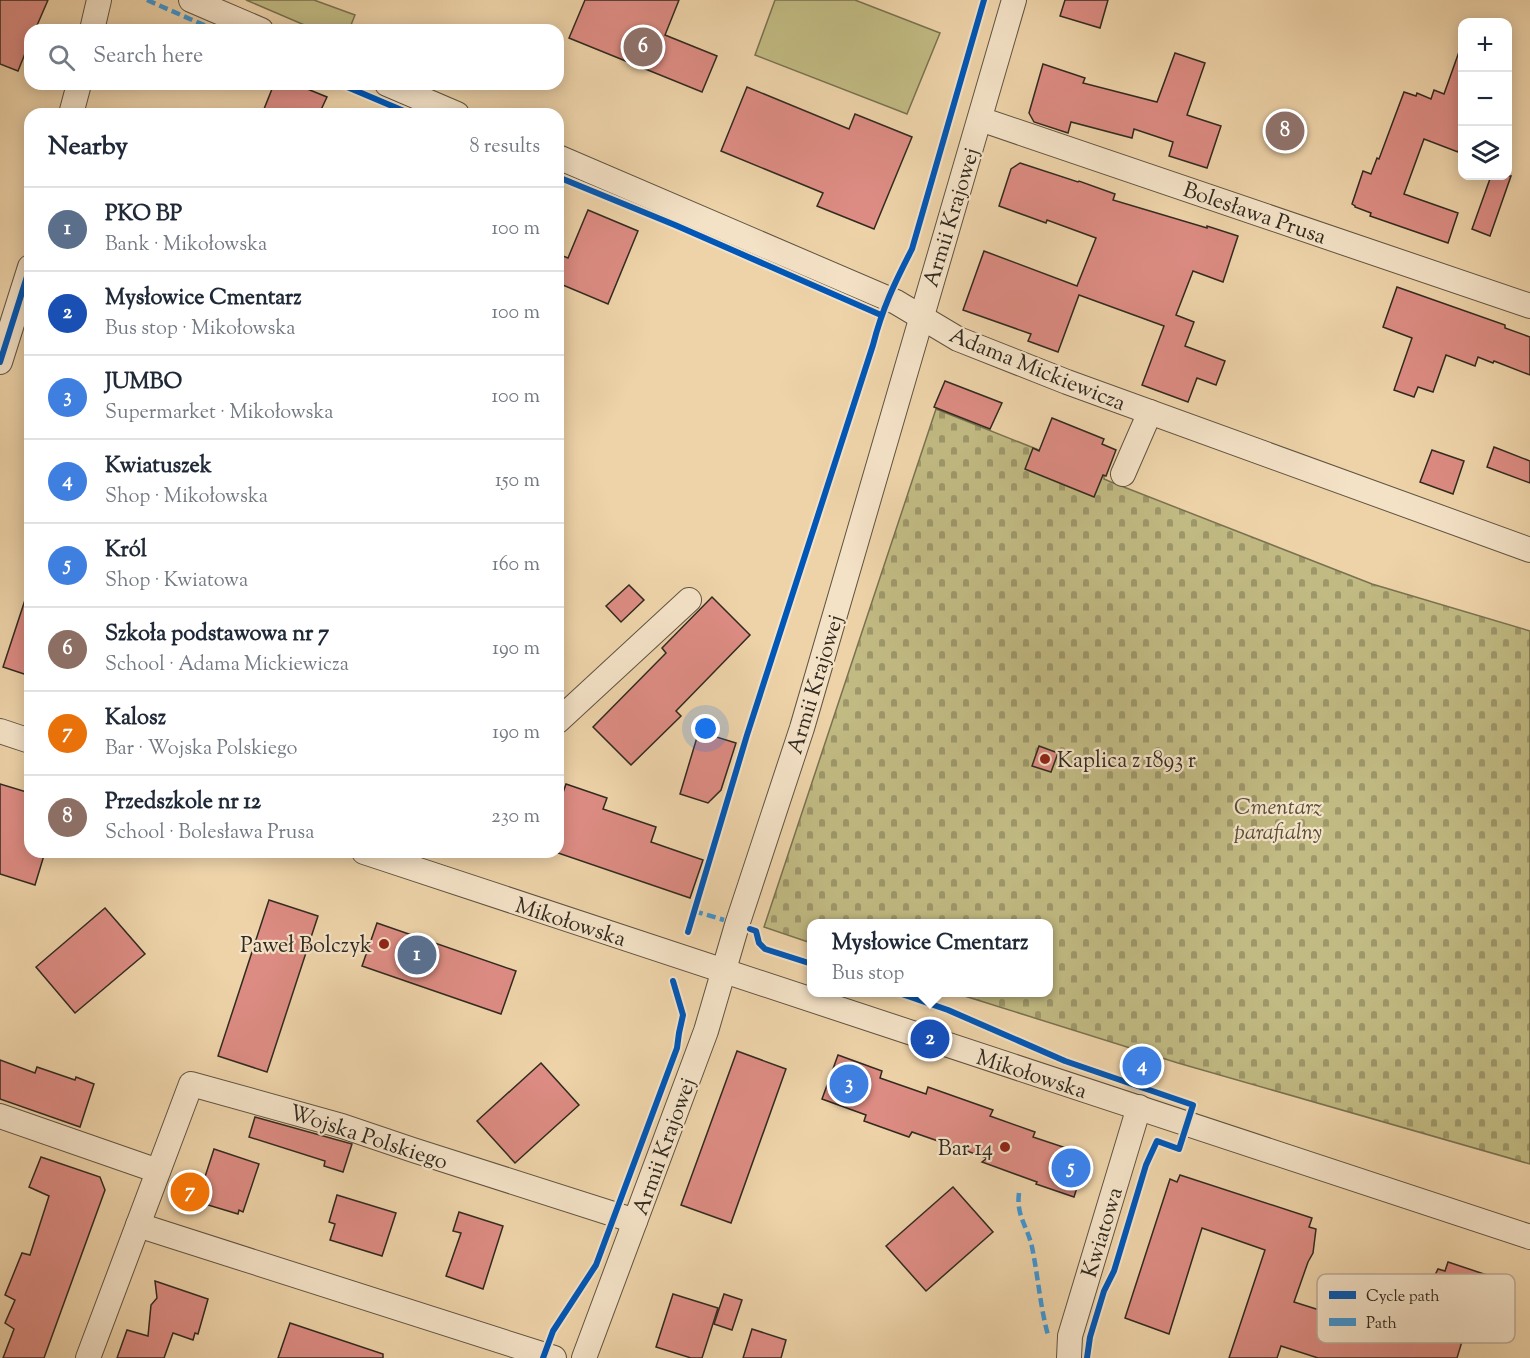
<!DOCTYPE html>
<html lang="en">
<head>
<meta charset="utf-8">
<style>
  :root { --surface:#fff; --page:#f2f2f3; --text:#1f2937; --muted:#747a83; --line:#e0e1e3; --accent:#0f766e }
  body { margin:0; font-family:"Sorts Mill Goudy",serif; background:var(--page); color:var(--text) }
  .controls { position:absolute; right:18px; top:18px; display:grid; overflow:hidden; border-radius:12px; box-shadow:0 3px 15px #0003 }
  .controls button { width:54px; height:54px; display:grid; place-items:center; padding:0; border:0; border-bottom:2px solid var(--line); background:var(--surface); color:var(--text); font:30px sans-serif }
  .you { position:absolute; left:706px; top:729px; width:21px; height:21px; margin:-15px; border:4px solid #fff; border-radius:50%; background:#1a73e8; box-shadow:0 0 0 9px #1a73e833 }
  .badge { display:grid; place-items:center; width:39px; height:39px; border-radius:50%; background:var(--accent); color:#fff; font-size:20px; font-weight:700 }
  .pin { position:absolute; translate:-50% -50%; border:3px solid #fff; box-shadow:0 2px 6px #0006 }
  .popup { position:absolute; left:807px; top:919px; width:246px; height:78px; box-sizing:border-box; display:grid; place-content:center; border-radius:12px; background:var(--surface); filter:drop-shadow(0 2px 4px #0005); font-size:20px; white-space:nowrap; color:var(--muted) }
  .popup b { font-size:22px; color:var(--text) }
  .popup::after { content:''; position:absolute; left:50%; top:100%; margin-left:-12px; border:12px solid transparent; border-top-color:var(--surface) }
  .list { margin:0; padding:0; list-style:none }
  h2 { display:flex; justify-content:space-between; align-items:center; height:78px; margin:0; padding:0 24px; font-size:26px }
  h2 small { font-size:20px; font-weight:400; color:var(--muted) }
  .list li { display:grid; grid-template-columns:39px 1fr auto; gap:18px; align-items:center; box-sizing:border-box; height:84px; padding:0 24px; border-top:2px solid var(--line) }
  .list b { display:block; font-size:22px; white-space:nowrap }
  .list p { margin:0; font-size:20px; white-space:nowrap; color:var(--muted) }
  .list em { font-size:20px; font-style:normal; color:var(--muted) }
  .icon { flex:none; width:33px; height:33px; fill:none; stroke:currentColor; stroke-width:2; stroke-linecap:round; stroke-linejoin:round }
  .map { position:relative; flex:none; width:1530px; height:1358px; overflow:hidden }
  .search { position:absolute; background:var(--surface); box-shadow:0 3px 15px #0003; left:24px; top:24px; width:540px; height:66px; display:flex; align-items:center; gap:15px; box-sizing:border-box; padding:0 21px; border-radius:18px; color:var(--muted); font-size:22px }
  .panel { position:absolute; background:var(--surface); box-shadow:0 3px 15px #0003; left:24px; top:108px; width:540px; height:750px; border-radius:18px }
  .map>svg:first-child { display:block }
  .grass { fill:#c1ba82; stroke:#797251; stroke-width:1.5 }
  .cemetery { fill:url(#cemetery-stones); stroke:#797251; stroke-width:1.5 }
  .building { fill:#dd8c83; stroke:#312a20; stroke-width:1.5 }
  .lines { fill:none; stroke-linecap:round; stroke-linejoin:round }
  .minor-casing { stroke:#605442; stroke-width:26 }
  .minor { stroke:#f4e2c7; stroke-width:24 }
  .quiet { stroke:#3d96d5; stroke-width:4.5; stroke-dasharray:9 4.5; stroke-linecap:butt }
  .cycleway-casing { stroke:#f4e2c7; stroke-width:10 }
  .cycleway { stroke:#0057b8; stroke-width:6 }
  .poi-dot { fill:#8f2418; stroke:#f4e2c7; stroke-width:2 }
  .labels { text-anchor:middle; stroke-width:4.5; stroke-linejoin:round; paint-order:stroke }
  .street-label { font-size:22px; fill:#312a20; stroke:#f4e2c7 }
  .poi-label { font-size:22px; fill:#312a20; stroke:#f4e2c7; text-anchor:end }
  .park-label { font-size:22px; font-style:italic; fill:#554e38; stroke:#f4e2c7 }
  .key { fill:#f4e2c7; stroke:#baab95; stroke-width:1.5 }
  .key-label { font-size:16px; fill:#312a20 }
</style>
</head>
<body>
<div class="map">
<svg width="1530" height="1358" viewBox="0 0 1530 1358">
  <defs>
    <pattern id="cemetery-stones" width="16" height="16" patternUnits="userSpaceOnUse" patternTransform="scale(1.5)"><rect width="16" height="16" fill="#c1ba82"/><path d="M2 7V4a2 2 0 0 1 4 0v3zM10 15v-3a2 2 0 0 1 4 0v3z" fill="#9d976a"/></pattern>
  </defs>
  <rect width="100%" height="100%" fill="#eed3a9"/>
  <filter id="stains"><feTurbulence type="fractalNoise" baseFrequency=".00333" numOctaves="4"/><feColorMatrix values="0 0 0 0 .2 0 0 0 0 .09 0 0 0 0 .02 0 0 0 .5 -.17"/></filter>
  <radialGradient id="worn" r=".72"><stop offset=".6" stop-color="#630" stop-opacity="0"/><stop offset="1" stop-color="#630" stop-opacity=".3"/></radialGradient>
  <g class="grass">
    <polygon points="246,0 314,0 355,15 349,30 316,30"/>
    <polygon points="775,0 855,0 940,33 907,114 755,55"/>
  </g>
  <polygon class="cemetery" points="936,409 1104,476 1104,479 1111,482 1372,584 1530,631 1530,1164 1178,1063 955,993 1048,992 1048,924 812,924 811,943 764,927"/>
  <g class="building">
    <polygon points="0,0 48,0 35,30 30,30 30,41 18,71 0,64"/>
    <polygon points="585,0 679,0 665,35 717,56 702,92 569,38"/>
    <polygon points="1065,0 1108,0 1100,28 1060,16"/>
    <polygon points="1460,49 1462,49 1462,139 1458,152 1424,139 1404,194 1458,213 1448,243 1370,216 1371,213 1355,207 1355,206 1352,204 1363,171 1371,174 1377,158 1379,159 1404,92 1416,96 1417,93 1431,99 1434,90 1444,94"/>
    <polygon points="1175,53 1205,63 1187,115 1221,126 1207,168 1169,156 1173,142 1134,129 1132,138 1071,122 1068,133 1034,122 1029,113 1043,64 1085,78 1083,83 1157,102"/>
    <polygon points="274,84 295,84 327,97 319,114 262,114"/>
    <polygon points="747,87 849,129 855,114 912,137 874,229 817,206 823,193 721,151"/>
    <polygon points="1020,163 1078,182 1079,181 1115,194 1113,200 1207,228 1207,226 1238,236 1223,282 1193,271 1176,315 1194,322 1185,346 1225,361 1216,385 1197,378 1188,402 1142,385 1164,326 1079,295 1058,352 1028,341 1031,334 963,310 984,251 1077,286 1096,238 1047,220 1046,223 999,206 1011,169"/>
    <polygon points="1491,176 1511,176 1490,236 1472,229"/>
    <polygon points="588,210 638,231 608,304 558,283 558,254 568,258"/>
    <polygon points="1397,287 1505,325 1505,328 1530,337 1530,375 1494,361 1493,363 1478,357 1475,366 1446,355 1433,392 1418,387 1414,397 1394,390 1412,338 1383,327"/>
    <polygon points="945,381 1002,403 990,429 934,407"/>
    <polygon points="1052,418 1104,439 1102,444 1116,450 1106,476 1103,475 1094,497 1025,469 1033,448 1039,451"/>
    <polygon points="1494,447 1530,461 1530,483 1487,467"/>
    <polygon points="1432,450 1464,461 1453,494 1420,482"/>
    <polygon points="629,585 644,600 621,622 606,606"/>
    <polygon points="26,597 30,598 30,676 3,667"/>
    <polygon points="712,597 750,635 676,711 681,716 631,765 593,727 666,653 662,648"/>
    <polygon points="698,734 703,738 707,734 736,743 721,790 708,803 680,794"/>
    <polygon points="1039,746 1058,753 1051,772 1032,766"/>
    <polygon points="0,784 30,793 30,852 45,852 35,885 0,874"/>
    <polygon points="566,784 607,798 603,809 656,827 651,842 703,860 690,898 558,853 558,807"/>
    <polygon points="269,900 318,916 267,1072 218,1056"/>
    <polygon points="105,908 145,954 75,1013 36,967"/>
    <polygon points="377,923 516,971 501,1014 362,966"/>
    <polygon points="737,1051 786,1069 731,1223 681,1205"/>
    <polygon points="838,1055 882,1071 880,1078 926,1094 928,1087 993,1110 990,1116 1035,1132 1033,1137 1087,1155 1074,1197 1036,1184 1037,1182 982,1162 987,1158 912,1132 909,1137 864,1121 866,1115 822,1099"/>
    <polygon points="0,1060 35,1073 37,1067 75,1080 76,1077 94,1084 80,1127 0,1099"/>
    <polygon points="541,1063 579,1105 515,1163 477,1121"/>
    <polygon points="255,1117 352,1144 343,1172 324,1166 325,1161 249,1137"/>
    <polygon points="214,1149 259,1164 243,1212 239,1210 238,1214 208,1205 209,1200 205,1199 209,1185 203,1183"/>
    <polygon points="41,1157 100,1177 105,1190 44,1358 3,1358 14,1329 5,1323 15,1300 5,1295 22,1253 30,1255 49,1196 29,1187"/>
    <polygon points="1180,1175 1312,1218 1309,1227 1316,1229 1313,1253 1308,1262 1294,1302 1414,1340 1426,1300 1427,1291 1438,1269 1445,1271 1448,1262 1514,1284 1499,1327 1469,1318 1457,1358 1318,1358 1281,1346 1277,1358 1229,1358 1265,1250 1202,1228 1169,1334 1125,1318 1170,1179 1177,1182"/>
    <polygon points="953,1187 993,1232 926,1291 886,1246"/>
    <polygon points="337,1195 396,1213 382,1256 330,1240 335,1224 329,1222"/>
    <polygon points="459,1212 503,1226 483,1289 446,1276 461,1233 453,1231"/>
    <polygon points="155,1281 208,1299 198,1334 195,1333 193,1340 173,1333 164,1358 117,1358 127,1330 148,1336 151,1305 157,1298"/>
    <polygon points="673,1294 718,1308 702,1358 691,1358 656,1347"/>
    <polygon points="724,1294 742,1300 732,1330 714,1324"/>
    <polygon points="290,1323 383,1354 383,1358 278,1358"/>
    <polygon points="752,1329 786,1340 781,1358 743,1358"/>
  </g>
  <g class="lines">
    <defs>
      <g id="minor">
        <polyline points="191,0 261,30"/>
        <polyline points="92,30 99,0"/>
        <polyline points="387,84 457,114"/>
        <polyline points="71,114 79,84"/>
        <polyline points="980,119 1530,306"/>
        <polyline points="558,157 896,302 958,339 1067,382 1530,550"/>
        <polyline points="0,362 30,267"/>
        <polyline points="1123,474 1150,412"/>
        <polyline points="558,721 689,600"/>
        <polyline points="0,731 30,741"/>
        <polyline points="364,852 1530,1237"/>
        <polyline points="0,1116 158,1171"/>
        <polyline points="138,1225 554,1358"/>
        <polyline points="88,1358 191,1084 342,1126 413,1150 635,1221"/>
        <polyline points="584,1358 706,1031 737,925 802,728 1014,0"/>
        <polyline points="1069,1358 1070,1336 1139,1107"/>
      </g>
    </defs>
    <use href="#minor" class="minor-casing"/>
    <use href="#minor" class="minor"/>
    <g class="quiet">
      <polyline points="147,0 215,30"/>
      <polyline points="694,911 724,920"/>
      <path d="M 1019,1193 C 1016,1216 1027,1225 1032,1247 C 1038,1276 1040,1306 1048,1335"/>
    </g>
    <defs>
      <g id="cycleway">
        <polyline points="340,84 411,114"/>
        <polyline points="558,177 675,225 881,315"/>
        <polyline points="0,362 30,267"/>
        <polyline points="750,929 756,931 759,943 765,949 812,964"/>
        <path d="M 688,932 L 747,735 L 873,345 C 882,309 895,282 912,249 L 984,0"/>
        <polyline points="896,992 948,1010 1065,1061 1193,1105 1179,1149 1157,1141 1146,1165 1114,1271 1104,1291 1090,1337 1087,1358"/>
        <polyline points="543,1358 553,1331 596,1265 677,1048 679,1033 683,1015 673,981"/>
      </g>
    </defs>
    <use href="#cycleway" class="cycleway-casing"/>
    <use href="#cycleway" class="cycleway"/>
  </g>
  <g class="poi-dot">
    <circle cx="1045" cy="759" r="6"/>
    <circle cx="384" cy="944" r="6"/>
    <circle cx="1005" cy="1147" r="6"/>
  </g>
  <g class="labels">
    <g class="street-label">
      <text transform="translate(1255 212) rotate(19)" y="8">Bolesława Prusa</text>
      <text transform="translate(950 217) rotate(-73)" y="8">Armii Krajowej</text>
      <text transform="translate(1038 368) rotate(22)" y="8">Adama Mickiewicza</text>
      <text transform="translate(814 684) rotate(-73)" y="8">Armii Krajowej</text>
      <text transform="translate(571 921) rotate(18)" y="8">Mikołowska</text>
      <text transform="translate(1032 1073) rotate(18)" y="8">Mikołowska</text>
      <text transform="translate(369 1136) rotate(18)" y="8">Wojska Polskiego</text>
      <text transform="translate(663 1146) rotate(-70)" y="8">Armii Krajowej</text>
      <text transform="translate(1101 1232) rotate(-73)" y="8">Kwiatowa</text>
    </g>
    <g class="poi-label">
      <text x="1057" y="767" text-anchor="start">Kaplica z 1893 r</text>
      <text x="372" y="952">Paweł Bolczyk</text>
      <text x="993" y="1155">Bar 14</text>
    </g>
    <g class="park-label">
      <text x="1278" y="814">Cmentarz<tspan x="1278" dy="25">parafialny</tspan></text>
    </g>
  </g>
  <rect x="1317" y="1274" width="198" height="69" rx="9" class="key"/>
  <rect x="1329" y="1291" width="27" height="8" fill="#0057b8"/>
  <rect x="1329" y="1318" width="27" height="8" fill="#3d96d5"/>
  <g class="key-label">
    <text x="1366" y="1301">Cycle path</text>
    <text x="1366" y="1328">Path</text>
  </g>
  <rect width="100%" height="100%" filter="url(#stains)"/>
  <rect width="100%" height="100%" fill="url(#worn)"/>
</svg>
<div class="controls">
<button>+</button>
<button>−</button>
<button><svg class="icon" aria-label="layers" viewBox="0 0 24 24"><path d="M12 4l9 5-9 5-9-5zM3 14l9 5 9-5"/></svg></button>
</div>
<div class="you"></div>
<div class="pin badge" style="left:417px;top:955px;background:#5c6f8a">1</div>
<div class="pin badge" style="left:930px;top:1039px;background:#1a4fb4">2</div>
<div class="popup"><b>Mysłowice Cmentarz</b>Bus stop</div>
<div class="pin badge" style="left:849px;top:1084px;background:#3f7fe0">3</div>
<div class="pin badge" style="left:1142px;top:1066px;background:#3f7fe0">4</div>
<div class="pin badge" style="left:1071px;top:1168px;background:#3f7fe0">5</div>
<div class="pin badge" style="left:643px;top:47px;background:#8d6e63">6</div>
<div class="pin badge" style="left:190px;top:1192px;background:#e8710a">7</div>
<div class="pin badge" style="left:1285px;top:131px;background:#8d6e63">8</div>
<div class="search"><svg class="icon" aria-label="search" viewBox="0 0 24 24"><circle cx="10" cy="10" r="6"/><path d="M15 15l6 6"/></svg>Search here</div>
<section class="panel">
<h2>Nearby<small>8 results</small></h2>
<ul class="list">
<li><span class="badge" style="background:#5c6f8a">1</span><div><b>PKO BP</b><p>Bank · Mikołowska</p></div><em>100 m</em></li>
<li><span class="badge" style="background:#1a4fb4">2</span><div><b>Mysłowice Cmentarz</b><p>Bus stop · Mikołowska</p></div><em>100 m</em></li>
<li><span class="badge" style="background:#3f7fe0">3</span><div><b>JUMBO</b><p>Supermarket · Mikołowska</p></div><em>100 m</em></li>
<li><span class="badge" style="background:#3f7fe0">4</span><div><b>Kwiatuszek</b><p>Shop · Mikołowska</p></div><em>150 m</em></li>
<li><span class="badge" style="background:#3f7fe0">5</span><div><b>Król</b><p>Shop · Kwiatowa</p></div><em>160 m</em></li>
<li><span class="badge" style="background:#8d6e63">6</span><div><b>Szkoła podstawowa nr 7</b><p>School · Adama Mickiewicza</p></div><em>190 m</em></li>
<li><span class="badge" style="background:#e8710a">7</span><div><b>Kalosz</b><p>Bar · Wojska Polskiego</p></div><em>190 m</em></li>
<li><span class="badge" style="background:#8d6e63">8</span><div><b>Przedszkole nr 12</b><p>School · Bolesława Prusa</p></div><em>230 m</em></li>
</ul>
</section>
</div>
</body>
</html>
